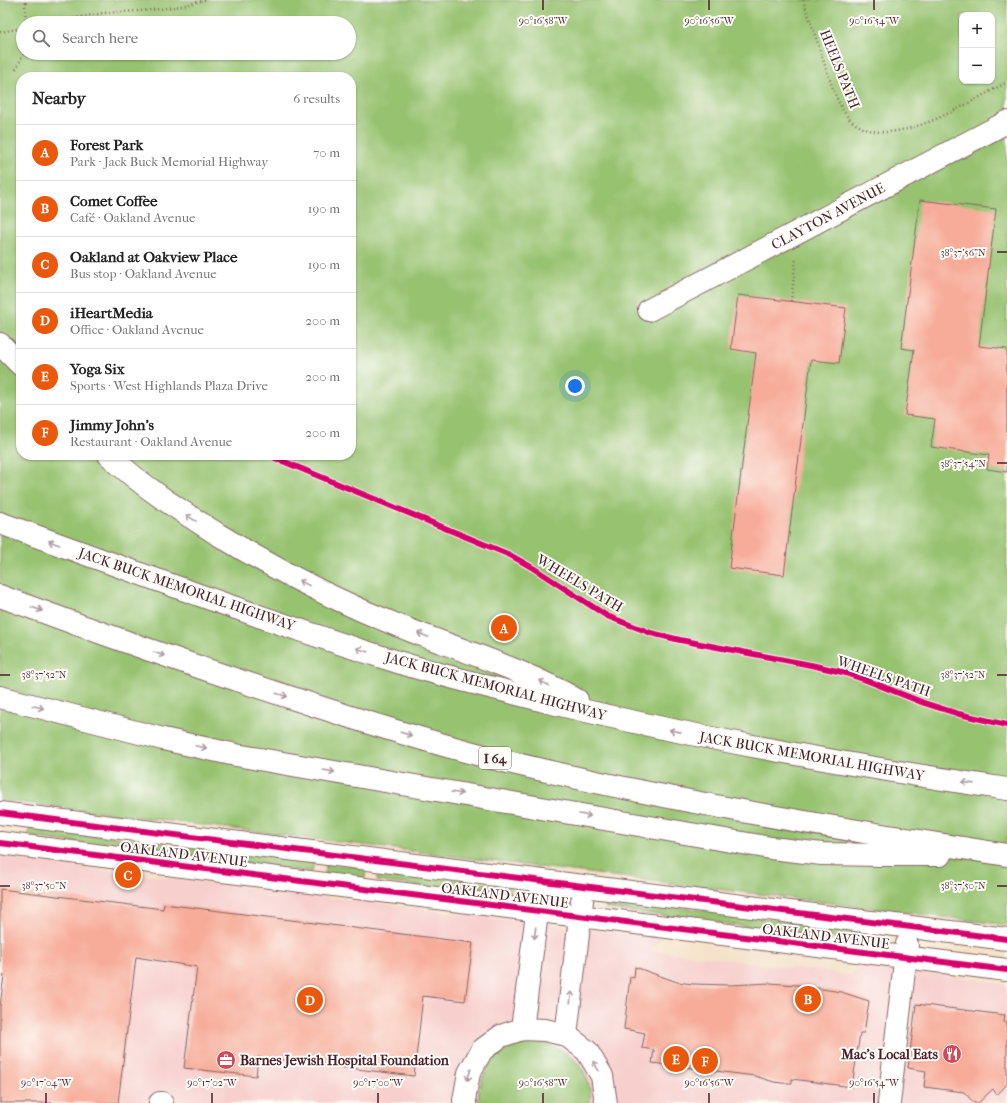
<!DOCTYPE html>
<html lang="en">
<head>
<meta charset="utf-8">
<style>
  :root { --surface:#fff; --page:#f6f6f6; --text:#222; --muted:#767676; --line:#e0e0e0; --accent:#ea580c }
  body { margin:0; font-family:"IM FELL French Canon",serif; background:var(--page); color:var(--text) }
  .controls { position:absolute; right:12px; top:12px; display:grid; overflow:hidden; border-radius:8px; box-shadow:0 1px 3px #0004 }
  .controls button { width:36px; height:36px; display:grid; place-items:center; padding:0; border:0; border-bottom:1px solid var(--line); background:var(--surface); color:var(--text); font:20px sans-serif }
  .you { position:absolute; left:575px; top:386px; width:14px; height:14px; margin:-10px; border:3px solid #fff; border-radius:50%; background:#1a73e8; box-shadow:0 0 0 6px #1a73e833 }
  .badge { display:grid; place-items:center; width:26px; height:26px; border-radius:50%; background:var(--accent); color:#fff; font-size:13px; font-weight:700 }
  .pin { position:absolute; translate:-50% -50%; border:2px solid #fff; box-shadow:0 1px 4px #0006 }
  .list { margin:0; padding:0; list-style:none }
  h2 { display:flex; justify-content:space-between; align-items:center; height:52px; margin:0; padding:0 16px; font-size:17px }
  h2 small { font-size:13px; font-weight:400; color:var(--muted) }
  .list li { display:grid; grid-template-columns:26px 1fr auto; gap:12px; align-items:center; box-sizing:border-box; height:56px; padding:0 16px; border-top:1px solid var(--line) }
  .list b { display:block; font-size:15px; white-space:nowrap }
  .list p { margin:0; font-size:13px; white-space:nowrap; color:var(--muted) }
  .list em { font-size:13px; font-style:normal; color:var(--muted) }
  .icon { flex:none; width:22px; height:22px; fill:none; stroke:currentColor; stroke-width:2; stroke-linecap:round; stroke-linejoin:round }
  .map { position:relative; flex:none; width:1007px; height:1103px; overflow:hidden }
  .search { position:absolute; background:var(--surface); box-shadow:0 1px 3px #0004; left:16px; top:16px; width:340px; height:44px; display:flex; align-items:center; gap:10px; box-sizing:border-box; padding:0 14px; border-radius:22px; color:var(--muted); font-size:15px }
  .panel { position:absolute; background:var(--surface); box-shadow:0 1px 3px #0004; left:16px; top:72px; width:340px; height:388px; border-radius:16px }
  .map>svg:first-child { display:block }
  .built { fill:#f7d0ce }
  .green { fill:#97c26f; stroke:#70704d; fill-rule:evenodd }
  .building { fill:#f7ac99 }
  .lines { fill:none; stroke-linecap:round; stroke-linejoin:round }
  .minor-casing { stroke:#866362; stroke-width:24 }
  .highway-casing { stroke:#866362; stroke-width:24 }
  .path { stroke:#866362; stroke-width:2.5; stroke-dasharray:1 3; stroke-linecap:butt }
  .minor { stroke:#fff; stroke-width:22 }
  .highway { stroke:#fff; stroke-width:22 }
  .cycleway-casing { stroke:#fdfcf7; stroke-width:8 }
  .cycleway { stroke:#d6006c; stroke-width:6 }
  .oneway { stroke:#ae9aa0 }
  .ticks { fill:none; stroke:#4a1f2b; stroke-width:1.5 }
  .labels { text-anchor:middle; stroke-width:4; stroke-linejoin:round; paint-order:stroke }
  .shield { fill:#fdfcf7; stroke:#806168; stroke-width:1 }
  .shield-label { font-size:13px; font-weight:bold; fill:#4a1f2b }
  .street-label { font-size:14px; fill:#4a1f2b; stroke:#fdfcf7 }
  .poi-label { font-size:14px; font-weight:bold; fill:#4a1f2b; stroke:#fdfcf7; text-anchor:end }
  .ticks-label { font-size:10px; text-anchor:middle; fill:#4a1f2b; stroke:#fdfcf7; stroke-width:4; stroke-linejoin:round; paint-order:stroke }
</style>
</head>
<body>
<div class="map">
<svg width="1007" height="1103" viewBox="0 0 1007 1103">
  <rect width="100%" height="100%" fill="#fdfcf7"/>
  <filter id="ink" filterUnits="userSpaceOnUse"><feTurbulence type="fractalNoise" baseFrequency=".025" numOctaves="2"/><feDisplacementMap in="SourceGraphic" scale="8" xChannelSelector="R" yChannelSelector="G"/><feConvolveMatrix kernelMatrix="1 2 1 2 8 2 1 2 1" color-interpolation-filters="sRGB"/></filter>
  <filter id="wash" filterUnits="userSpaceOnUse"><feTurbulence type="fractalNoise" baseFrequency=".012" numOctaves="4" result="noise"/><feDisplacementMap in="SourceGraphic" scale="16" xChannelSelector="R" yChannelSelector="G"/><feGaussianBlur stdDeviation="0.9" result="paint"/><feColorMatrix in="noise" values="0 0 0 0 0 0 0 0 0 0 0 0 0 0 0 0 0 1.4 0 .05"/><feComposite in="paint" operator="in"/></filter>
  <g filter="url(#wash)">
    <rect width="100%" height="100%" fill="#f5e2c9"/>
    <polygon class="built" points="0,857 662,938 650,950 850,975 861,966 867,965 943,974 1007,985 1007,1103 0,1103 0,1003 1,993 0,993"/>
    <g class="green">
      <path d="M 0,0 L 1007,0 L 1007,925 L 0,800 ZM 962,15 L 992,15 L 992,81 L 962,81 ZM 23,23 L 349,23 L 349,53 L 23,53 ZM 21,77 L 351,77 L 351,455 L 21,455 Z"/>
      <path d="M 31,827 L 165,843 L 163,854 L 30,837 C 28,833 28,830 31,827 Z"/>
      <polygon points="177,844 217,849 216,860 176,855"/>
      <polygon points="230,851 314,861 312,872 228,862"/>
      <polygon points="326,863 366,868 365,879 325,874"/>
      <polygon points="378,869 511,887 512,893 511,896 507,897 377,881"/>
      <path d="M 608,898 L 862,931 L 864,937 L 859,941 L 611,909 L 606,908 C 604,904 604,902 608,898 Z"/>
      <path d="M 538,1042 C 569,1048 593,1069 590,1103 L 478,1103 C 479,1065 501,1044 538,1042 Z"/>
    </g>
    <g id="blocks">
      <g class="building">
        <polygon points="920,200 996,209 979,346 1007,349 1007,472 987,469 989,455 931,447 935,419 905,415 914,350 901,348"/>
        <polygon points="738,295 846,308 839,363 811,360 784,575 729,568 756,353 731,349"/>
        <polygon points="0,889 163,909 164,904 473,943 465,1001 423,996 414,1076 258,1057 256,1076 184,1068 197,967 136,957 118,1103 0,1103 0,1006 4,975 0,974"/>
        <polygon points="635,967 677,982 693,984 730,985 770,983 797,985 841,992 869,1001 864,1033 860,1033 852,1087 792,1079 792,1083 782,1083 774,1082 755,1076 652,1063 654,1050 642,1048 645,1033 624,1029 630,977 634,978"/>
        <polygon points="916,1004 1005,1015 1004,1022 1007,1022 1007,1084 997,1095 993,1089 978,1103 974,1103 964,1092 924,1087 926,1071 908,1068"/>
      </g>
    </g>
  </g>
  <g filter="url(#ink)">
    <use href="#blocks" fill-opacity="0" stroke="#866362" stroke-width="1"/>
    <g class="lines">
      <defs>
        <g id="minor">
          <polyline points="649,310 1007,122"/>
          <polyline points="0,813 1007,939"/>
          <polyline points="0,843 1007,970"/>
          <polyline points="522,1029 539,898"/>
          <polyline points="566,1035 582,901"/>
          <polyline points="160,1103 162,1103"/>
          <polyline points="465,1103 464,1100 469,1073 482,1050 501,1036 522,1029 545,1030 566,1035 587,1051 602,1076 606,1103"/>
          <polyline points="889,1103 907,944"/>
        </g>
        <g id="highway">
          <polyline points="0,344 21,365"/>
          <path d="M 109,455 C 141,486 181,511 219,535 C 276,570 336,601 399,626 C 459,650 521,668 577,700"/>
          <path d="M 0,523 C 133,571 266,621 401,663 C 450,678 499,689 548,702 C 700,739 853,766 1007,789"/>
          <path d="M 0,596 C 97,632 193,666 292,698 C 358,720 425,741 492,758 C 662,800 834,828 1007,855"/>
          <polyline points="0,697 163,739 236,755 771,848 822,854 882,855 940,855"/>
        </g>
      </defs>
      <use href="#minor" class="minor-casing"/>
      <use href="#highway" class="highway-casing"/>
      <g class="path">
        <path d="M 803,0 C 811,23 819,46 826,69 C 832,85 837,103 847,116 C 850,121 856,124 861,127 C 901,147 971,101 1007,82"/>
        <polyline points="26,23 25,5 27,0"/>
        <polyline points="46,23 104,13 153,10 182,6 205,0"/>
        <polyline points="0,32 23,28"/>
        <polyline points="16,69 24,53"/>
        <polyline points="791,301 796,258"/>
      </g>
      <use href="#minor" class="minor"/>
      <use href="#highway" class="highway"/>
      <defs>
        <g id="cycleway">
          <polyline points="268,455 510,555 533,568 607,616 651,633 680,640 811,665 842,672 866,680 924,703 959,714 1007,725"/>
          <polyline points="0,813 1007,939"/>
          <polyline points="0,843 1007,970"/>
        </g>
      </defs>
      <use href="#cycleway" class="cycleway-casing"/>
      <use href="#cycleway" class="cycleway"/>
    </g>
    <defs><path id="oneway-shaft" d="M-6 0H5M1.5-3L5.5 0L1.5 3" fill="none" stroke-width="1.6" stroke-linecap="round" stroke-linejoin="round"/></defs>
    <g class="oneway">
      <use href="#oneway-shaft" transform="translate(191 518) rotate(-148)"/>
      <use href="#oneway-shaft" transform="translate(54 543) rotate(-160)"/>
      <use href="#oneway-shaft" transform="translate(304 583) rotate(-154)"/>
      <use href="#oneway-shaft" transform="translate(37 609) rotate(20)"/>
      <use href="#oneway-shaft" transform="translate(423 635) rotate(-159)"/>
      <use href="#oneway-shaft" transform="translate(362 650) rotate(-162)"/>
      <use href="#oneway-shaft" transform="translate(159 654) rotate(19)"/>
      <use href="#oneway-shaft" transform="translate(544 683) rotate(-154)"/>
      <use href="#oneway-shaft" transform="translate(282 695) rotate(18)"/>
      <use href="#oneway-shaft" transform="translate(38 707) rotate(15)"/>
      <use href="#oneway-shaft" transform="translate(675 731) rotate(-169)"/>
      <use href="#oneway-shaft" transform="translate(406 734) rotate(16)"/>
      <use href="#oneway-shaft" transform="translate(201 747) rotate(12)"/>
      <use href="#oneway-shaft" transform="translate(329 771) rotate(10)"/>
      <use href="#oneway-shaft" transform="translate(968 783) rotate(-172)"/>
      <use href="#oneway-shaft" transform="translate(457 793) rotate(9)"/>
      <use href="#oneway-shaft" transform="translate(585 815) rotate(10)"/>
      <use href="#oneway-shaft" transform="translate(535 933) rotate(97)"/>
      <use href="#oneway-shaft" transform="translate(571 997) rotate(-83)"/>
      <use href="#oneway-shaft" transform="translate(596 1066) rotate(-120)"/>
      <use href="#oneway-shaft" transform="translate(469 1075) rotate(107)"/>
    </g>
  </g>
  <path class="ticks" d="M 543,0 L 543,10M 709,0 L 709,10M 874,0 L 874,10M 997,252 L 1007,252M 997,463 L 1007,463M 0,675 L 10,675M 997,675 L 1007,675M 0,886 L 10,886M 997,886 L 1007,886M 46,1093 L 46,1103M 212,1093 L 212,1103M 378,1093 L 378,1103M 543,1093 L 543,1103M 709,1093 L 709,1103M 874,1093 L 874,1103"/>
  <defs>
    <symbol id="restaurant-disc" viewBox="-11 -11 22 22"><circle r="9.5" fill="#d1495b" stroke="#fdfcf7"/><path d="M-5-6h1v4h1v-4h1v4h1v-4h1v5L-1.5 .5V6h-2V.5L-5-1ZM5-6V6H3V1.5H1.5Q1.5-4 5-6Z" fill="#fff"/></symbol>
    <symbol id="office-disc" viewBox="-11 -11 22 22"><circle r="9.5" fill="#d1495b" stroke="#fdfcf7"/><path d="M-6-3h4V-5.5h4V-3h4V5H-6ZM-1-4.5V-3h2v-1.5ZM-6 0V1H6V0Z" fill="#fff"/></symbol>
  </defs>
  <g fill-rule="evenodd">
    <use href="#restaurant-disc" x="941" y="1043" width="22" height="22"/>
    <use href="#office-disc" x="215" y="1049" width="22" height="22"/>
  </g>
  <g class="labels">
    <rect class="shield" x="479" y="747" width="32" height="22" rx="3"/>
    <g class="shield-label">
      <text x="495" y="763">I 64</text>
    </g>
    <g class="street-label">
      <text transform="translate(840 69) rotate(68)" y="5">HEELS PATH</text>
      <text transform="translate(828 216) rotate(-28)" y="5">CLAYTON AVENUE</text>
      <text transform="translate(580 583) rotate(31)" y="5">WHEELS PATH</text>
      <text transform="translate(187 589) rotate(19)" y="5">JACK BUCK MEMORIAL HIGHWAY</text>
      <text transform="translate(884 676) rotate(19)" y="5">WHEELS PATH</text>
      <text transform="translate(496 686) rotate(15)" y="5">JACK BUCK MEMORIAL HIGHWAY</text>
      <text transform="translate(812 756) rotate(10)" y="5">JACK BUCK MEMORIAL HIGHWAY</text>
      <text transform="translate(184 854) rotate(7)" y="5">OAKLAND AVENUE</text>
      <text transform="translate(505 895) rotate(7)" y="5">OAKLAND AVENUE</text>
      <text transform="translate(826 936) rotate(7)" y="5">OAKLAND AVENUE</text>
    </g>
    <g class="poi-label">
      <text x="938" y="1059">Mac's Local Eats</text>
      <text x="240" y="1065" text-anchor="start">Barnes Jewish Hospital Foundation</text>
    </g>
  </g>
  <g class="ticks-label">
    <text x="543" y="24">90°16'58"W</text>
    <text x="709" y="24">90°16'56"W</text>
    <text x="874" y="24">90°16'54"W</text>
    <text x="963" y="256">38°37'56"N</text>
    <text x="963" y="467">38°37'54"N</text>
    <text x="44" y="678">38°37'52"N</text>
    <text x="963" y="678">38°37'52"N</text>
    <text x="44" y="889">38°37'50"N</text>
    <text x="963" y="889">38°37'50"N</text>
    <text x="46" y="1086">90°17'04"W</text>
    <text x="212" y="1086">90°17'02"W</text>
    <text x="378" y="1086">90°17'00"W</text>
    <text x="543" y="1086">90°16'58"W</text>
    <text x="709" y="1086">90°16'56"W</text>
    <text x="874" y="1086">90°16'54"W</text>
  </g>
</svg>
<div class="controls">
<button>+</button>
<button>−</button>
</div>
<div class="you"></div>
<div class="pin badge" style="left:504px;top:628px">A</div>
<div class="pin badge" style="left:808px;top:999px">B</div>
<div class="pin badge" style="left:128px;top:875px">C</div>
<div class="pin badge" style="left:310px;top:1000px">D</div>
<div class="pin badge" style="left:676px;top:1059px">E</div>
<div class="pin badge" style="left:705px;top:1061px">F</div>
<div class="search"><svg class="icon" aria-label="search" viewBox="0 0 24 24"><circle cx="10" cy="10" r="6"/><path d="M15 15l6 6"/></svg>Search here</div>
<section class="panel">
<h2>Nearby<small>6 results</small></h2>
<ul class="list">
<li><span class="badge">A</span><div><b>Forest Park</b><p>Park · Jack Buck Memorial Highway</p></div><em>70 m</em></li>
<li><span class="badge">B</span><div><b>Comet Coffee</b><p>Café · Oakland Avenue</p></div><em>190 m</em></li>
<li><span class="badge">C</span><div><b>Oakland at Oakview Place</b><p>Bus stop · Oakland Avenue</p></div><em>190 m</em></li>
<li><span class="badge">D</span><div><b>iHeartMedia</b><p>Office · Oakland Avenue</p></div><em>200 m</em></li>
<li><span class="badge">E</span><div><b>Yoga Six</b><p>Sports · West Highlands Plaza Drive</p></div><em>200 m</em></li>
<li><span class="badge">F</span><div><b>Jimmy John's</b><p>Restaurant · Oakland Avenue</p></div><em>200 m</em></li>
</ul>
</section>
</div>
</body>
</html>
